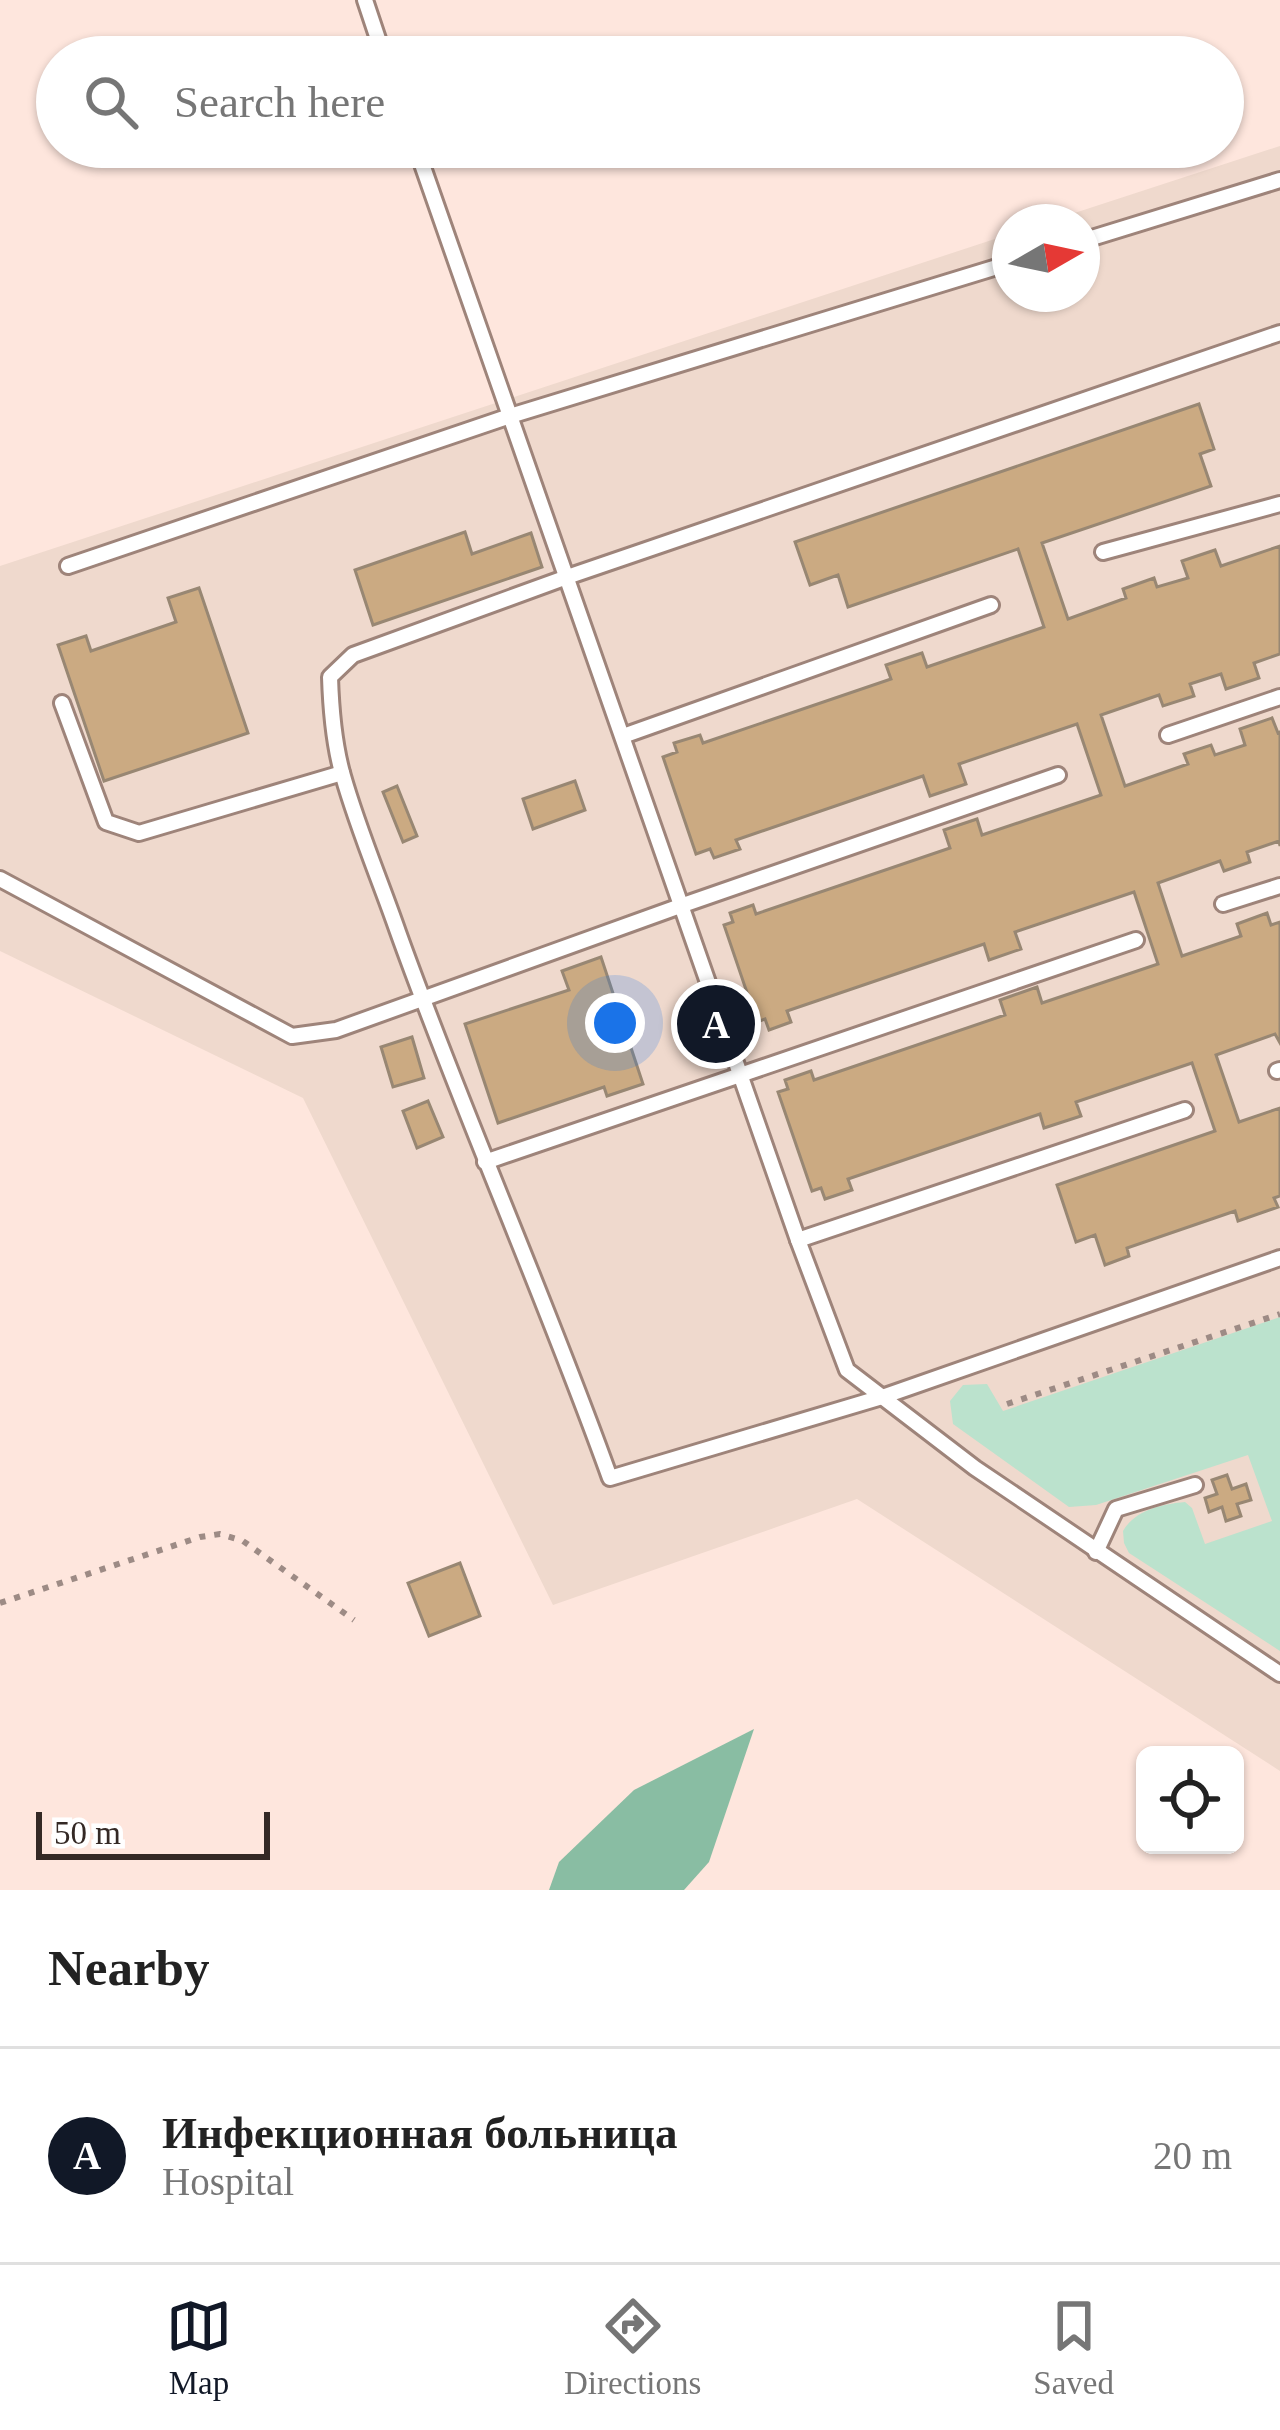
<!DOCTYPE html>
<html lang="en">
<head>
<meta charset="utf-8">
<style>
  :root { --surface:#fff; --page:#f6f6f6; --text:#222; --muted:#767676; --line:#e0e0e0; --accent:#111827 }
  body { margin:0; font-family:Georgia,serif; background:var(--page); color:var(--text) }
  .controls { position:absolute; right:36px; bottom:36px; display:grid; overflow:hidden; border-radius:18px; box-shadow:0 3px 9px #0004 }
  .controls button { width:108px; height:108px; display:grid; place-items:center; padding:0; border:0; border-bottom:3px solid var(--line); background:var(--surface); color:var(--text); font:60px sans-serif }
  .compass { position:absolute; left:992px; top:204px; width:108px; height:108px; border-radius:50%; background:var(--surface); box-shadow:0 3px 9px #0004; rotate:81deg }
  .scale { position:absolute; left:36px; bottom:30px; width:234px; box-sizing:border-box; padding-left:12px; border:6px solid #342925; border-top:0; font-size:33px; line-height:42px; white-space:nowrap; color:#342925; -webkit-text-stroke:9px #fff; paint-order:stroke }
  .you { position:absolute; left:615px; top:1023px; width:42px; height:42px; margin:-30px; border:9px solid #fff; border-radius:50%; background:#1a73e8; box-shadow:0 0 0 18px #1a73e833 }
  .badge { display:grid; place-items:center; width:78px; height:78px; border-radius:50%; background:var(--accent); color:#fff; font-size:39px; font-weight:700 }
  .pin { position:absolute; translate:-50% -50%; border:6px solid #fff; box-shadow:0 3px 12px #0006 }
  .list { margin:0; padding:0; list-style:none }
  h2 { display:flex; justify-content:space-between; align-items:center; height:156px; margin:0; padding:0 48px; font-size:51px }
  h2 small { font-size:39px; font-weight:400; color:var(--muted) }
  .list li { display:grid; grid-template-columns:78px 1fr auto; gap:36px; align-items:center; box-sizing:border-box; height:216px; padding:0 48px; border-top:3px solid var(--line) }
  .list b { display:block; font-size:45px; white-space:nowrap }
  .list p { margin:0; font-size:39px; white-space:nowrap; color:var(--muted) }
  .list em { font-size:39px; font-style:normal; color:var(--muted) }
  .icon { flex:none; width:66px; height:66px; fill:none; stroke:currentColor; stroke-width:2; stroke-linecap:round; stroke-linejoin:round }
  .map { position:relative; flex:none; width:1280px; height:1890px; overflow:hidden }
  .search { position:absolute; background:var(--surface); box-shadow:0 3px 9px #0004; left:36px; right:36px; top:36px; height:132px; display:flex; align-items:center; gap:30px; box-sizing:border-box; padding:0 42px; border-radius:66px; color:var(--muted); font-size:45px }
  .sheet { height:372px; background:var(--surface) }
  nav { display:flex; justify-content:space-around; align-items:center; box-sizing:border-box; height:168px; border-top:3px solid var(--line); background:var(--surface); font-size:33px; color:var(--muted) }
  nav a { display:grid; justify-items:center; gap:6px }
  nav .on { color:var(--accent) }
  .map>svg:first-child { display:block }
  .medical { fill:#efd9cd }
  .green { fill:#bbe2cd }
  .forest { fill:#89bda3 }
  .building { fill:#cbaa82; stroke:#988773; stroke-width:3 }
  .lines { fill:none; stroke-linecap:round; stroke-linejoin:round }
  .lane-casing { stroke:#9e847a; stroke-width:20 }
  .path { stroke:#9d8b85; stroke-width:6; stroke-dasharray:6 9; stroke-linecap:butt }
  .lane { stroke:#fff; stroke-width:14 }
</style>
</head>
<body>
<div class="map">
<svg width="1280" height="1890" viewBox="0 0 1280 1890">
  <rect width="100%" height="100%" fill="#fee6dd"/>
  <polygon class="medical" points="1280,146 1280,1771 857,1499 553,1605 303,1098 0,951 0,566 1010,234 1010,294 1082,294 1082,222 1047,222"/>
  <path class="green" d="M 1280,1317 L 1280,1651 L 1129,1553 L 1124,1543 L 1123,1531 C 1135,1510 1162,1504 1185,1502 L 1192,1508 L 1205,1544 L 1272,1521 L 1248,1455 L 1096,1505 L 1069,1507 L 953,1424 L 950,1401 L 963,1385 L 987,1384 L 1003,1411 Z"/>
  <polygon class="forest" points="754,1729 709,1862 684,1890 549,1890 559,1862 634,1790"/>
  <g class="building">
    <polygon points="1199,404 1214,449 1200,454 1211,486 1042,543 1068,619 1126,598 1123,589 1154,578 1157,587 1188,578 1182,561 1215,550 1221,566 1280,546 1280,654 1254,663 1259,678 1226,689 1221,674 1190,684 1194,696 1163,706 1159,695 1101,715 1125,786 1188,764 1184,754 1211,745 1215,755 1245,745 1240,729 1272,718 1278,733 1280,732 1280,846 1279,841 1247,852 1250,862 1224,871 1220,861 1158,883 1182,956 1241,936 1237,924 1267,913 1271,925 1280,922 1280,1043 1275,1034 1216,1055 1239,1122 1280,1108 1280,1196 1274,1198 1278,1207 1238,1221 1235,1211 1127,1248 1129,1256 1105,1265 1095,1235 1076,1242 1057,1185 1215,1131 1192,1063 1076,1102 1081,1116 1044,1128 1040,1114 848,1179 852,1190 825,1199 821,1188 812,1191 778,1092 788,1089 785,1080 811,1071 814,1080 1005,1015 1000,1000 1037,987 1042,1003 1158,964 1134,892 1015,932 1021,949 989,960 984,944 787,1011 791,1022 769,1030 765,1019 757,1022 724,925 733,922 730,913 753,905 756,914 950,848 944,830 977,819 982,835 1101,795 1077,724 959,764 966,784 930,796 923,776 736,840 740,849 714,858 710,849 696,854 663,757 677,752 674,743 700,735 703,743 891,679 886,665 922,653 927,667 1044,627 1018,549 848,607 838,575 810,585 795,542"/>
    <polygon points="465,532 472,554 531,533 542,567 373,625 355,570"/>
    <polygon points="199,588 248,733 104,781 58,645 86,636 91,651 176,622 168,598"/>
    <polygon points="575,781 585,810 533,829 523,799"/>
    <polygon points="397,786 417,836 403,842 383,792"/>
    <polygon points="601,957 643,1084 607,1096 604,1087 498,1123 465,1024 569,990 562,971"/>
    <polygon points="412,1037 424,1078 393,1087 381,1047"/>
    <polygon points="428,1101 443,1137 417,1148 403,1111"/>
    <polygon points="1227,1475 1232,1489 1246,1484 1251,1500 1237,1504 1241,1516 1226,1521 1222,1507 1209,1512 1205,1498 1217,1494 1212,1480"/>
    <polygon points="460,1563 480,1616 429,1636 408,1583"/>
  </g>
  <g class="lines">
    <defs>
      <g id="lane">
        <polyline points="365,0 384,57"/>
        <polyline points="416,147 798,1240 847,1370 975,1468 1280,1674"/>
        <polyline points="1082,241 1280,180"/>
        <path d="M 1280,333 L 567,577 L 353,655 L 330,677 C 331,709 334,745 343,776 C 358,829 380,880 398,932 C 464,1116 544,1294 610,1478 L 882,1397 L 1280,1258"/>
        <polyline points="1103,552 1280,504"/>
        <polyline points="68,566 510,416 1010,263"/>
        <polyline points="62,703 106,822 139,833 342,773"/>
        <polyline points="1168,735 1280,697"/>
        <polyline points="623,736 991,605"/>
        <polyline points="0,879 292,1036 336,1030 683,905 1058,775"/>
        <polyline points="1223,904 1280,886"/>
        <polyline points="1277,1071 1280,1070"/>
        <polyline points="485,1162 1136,940"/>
        <polyline points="798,1240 1185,1110"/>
        <polyline points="1096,1552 1116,1509 1195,1485"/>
      </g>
    </defs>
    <use href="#lane" class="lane-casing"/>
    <g class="path">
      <polyline points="1007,1404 1280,1314"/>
      <polyline points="0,1603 200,1537 220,1534 243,1541 354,1620"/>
    </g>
    <use href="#lane" class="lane"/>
  </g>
</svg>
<div class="controls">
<button><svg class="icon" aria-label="locate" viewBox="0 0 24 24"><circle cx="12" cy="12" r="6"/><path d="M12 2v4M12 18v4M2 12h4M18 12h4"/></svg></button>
</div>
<svg class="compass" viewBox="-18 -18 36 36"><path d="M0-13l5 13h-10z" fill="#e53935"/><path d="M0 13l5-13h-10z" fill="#767676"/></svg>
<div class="scale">50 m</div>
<div class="you"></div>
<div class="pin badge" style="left:716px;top:1024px">A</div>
<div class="search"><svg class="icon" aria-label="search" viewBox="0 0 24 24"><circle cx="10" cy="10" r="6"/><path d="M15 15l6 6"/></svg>Search here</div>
</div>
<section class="sheet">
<h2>Nearby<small></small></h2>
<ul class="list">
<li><span class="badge">A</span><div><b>Инфекционная больница</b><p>Hospital</p></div><em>20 m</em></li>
</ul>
</section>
<nav>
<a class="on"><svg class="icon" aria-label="map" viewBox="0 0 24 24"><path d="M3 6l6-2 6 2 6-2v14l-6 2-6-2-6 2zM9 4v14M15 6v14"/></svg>Map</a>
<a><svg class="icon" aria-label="directions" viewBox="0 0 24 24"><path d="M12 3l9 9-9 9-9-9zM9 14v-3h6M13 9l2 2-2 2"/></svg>Directions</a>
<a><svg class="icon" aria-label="saved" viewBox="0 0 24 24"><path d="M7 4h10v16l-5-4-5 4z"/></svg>Saved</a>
</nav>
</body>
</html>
